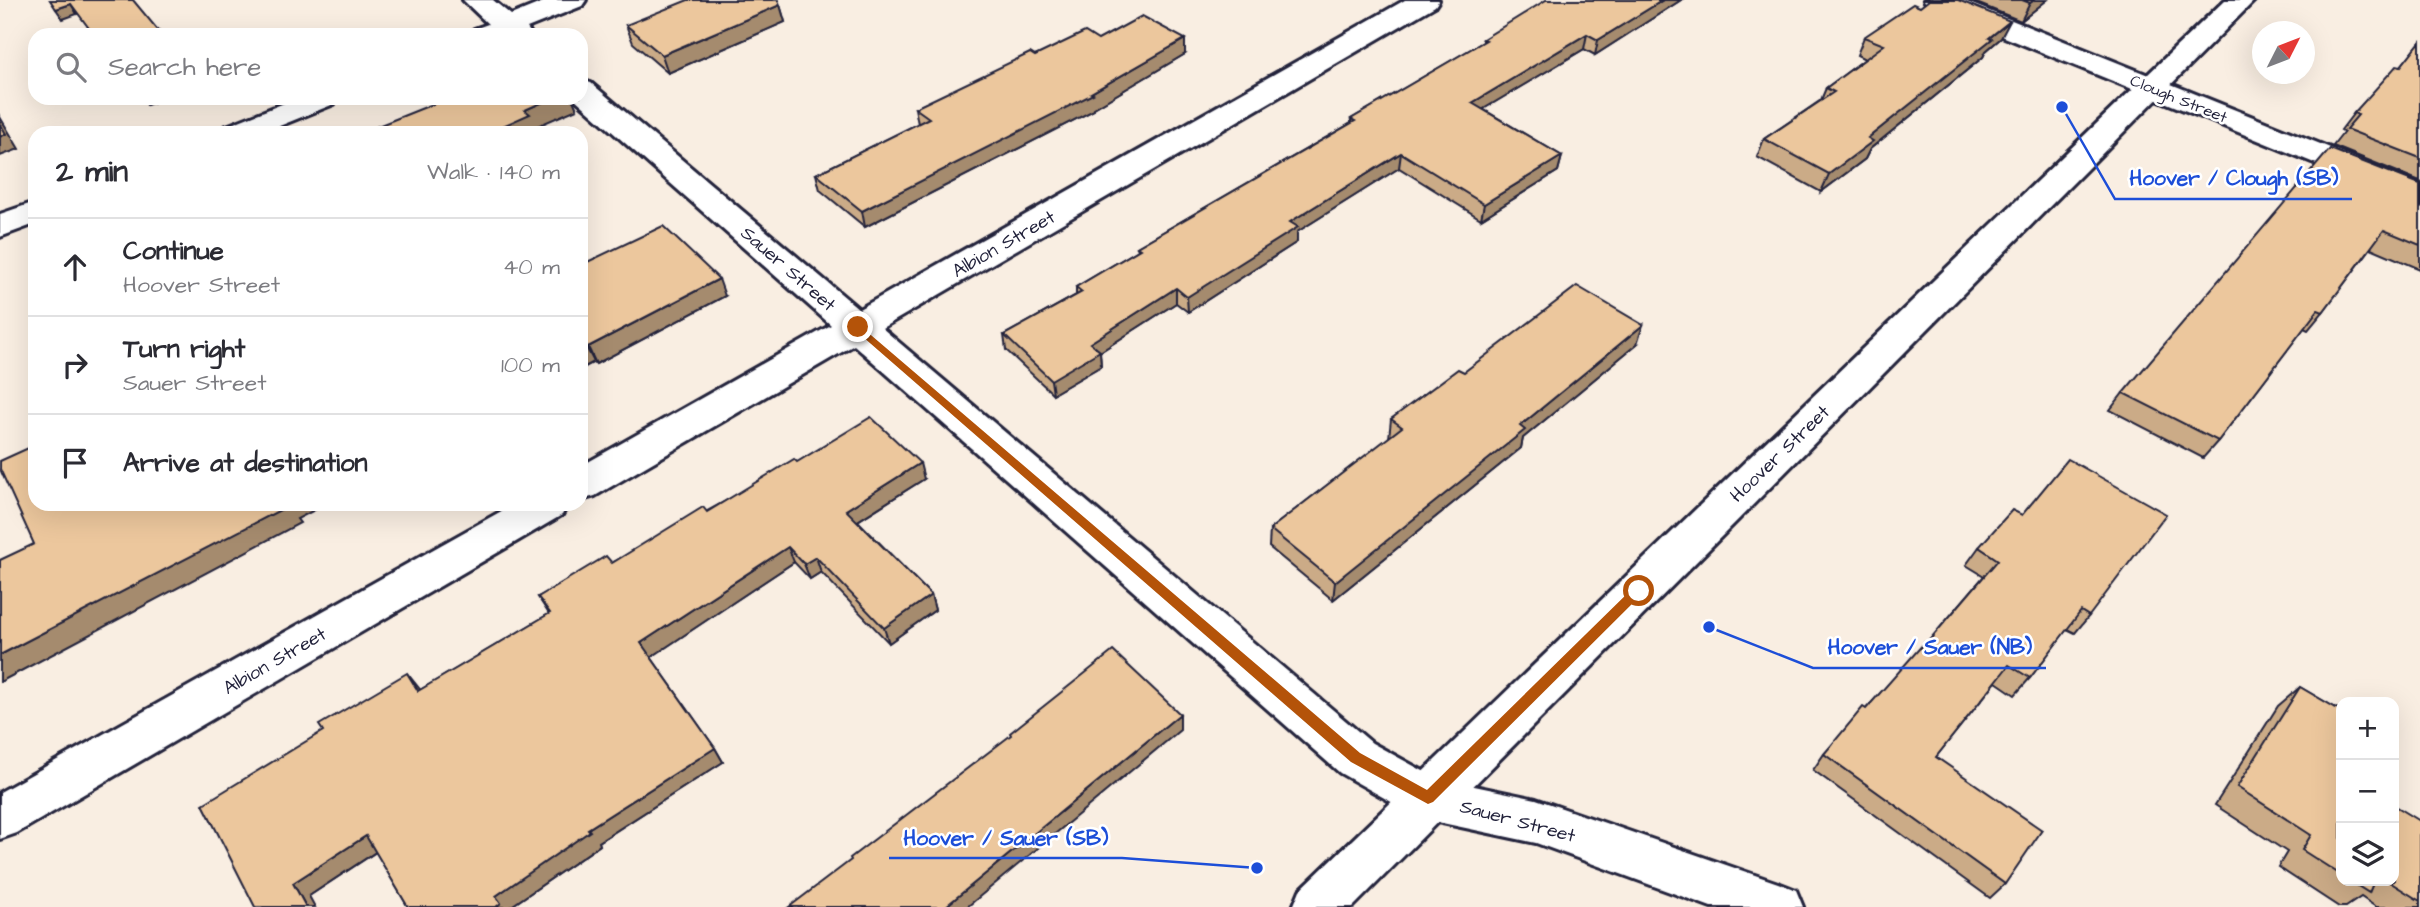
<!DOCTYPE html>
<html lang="en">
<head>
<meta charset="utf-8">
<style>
  :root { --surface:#fff; --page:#f2f2f3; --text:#2b2b33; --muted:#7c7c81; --line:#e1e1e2 }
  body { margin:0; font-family:"Architects Daughter",sans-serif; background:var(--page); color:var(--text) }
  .controls { position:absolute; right:21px; bottom:21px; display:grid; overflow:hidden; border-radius:14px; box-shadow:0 7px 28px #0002 }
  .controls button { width:63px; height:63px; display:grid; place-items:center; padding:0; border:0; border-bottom:2px solid var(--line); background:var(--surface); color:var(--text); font:35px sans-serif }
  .compass { position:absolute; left:2252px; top:21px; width:63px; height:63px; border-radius:50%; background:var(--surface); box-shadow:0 7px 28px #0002; rotate:48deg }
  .stop { position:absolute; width:21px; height:21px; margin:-16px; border:5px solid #b45309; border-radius:50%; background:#fff }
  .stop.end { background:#b45309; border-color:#fff; box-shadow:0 2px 7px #0008 }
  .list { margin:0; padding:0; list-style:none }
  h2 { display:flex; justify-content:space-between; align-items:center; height:91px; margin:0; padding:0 28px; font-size:30px }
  h2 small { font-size:23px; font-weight:400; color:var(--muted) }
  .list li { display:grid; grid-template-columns:46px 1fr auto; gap:21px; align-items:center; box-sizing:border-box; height:98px; padding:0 28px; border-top:2px solid var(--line) }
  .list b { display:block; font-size:26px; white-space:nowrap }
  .list p { margin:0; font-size:23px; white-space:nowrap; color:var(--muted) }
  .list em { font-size:23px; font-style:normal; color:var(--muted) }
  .icon { flex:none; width:38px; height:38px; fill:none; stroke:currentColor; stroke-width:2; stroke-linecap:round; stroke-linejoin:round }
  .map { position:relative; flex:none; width:2420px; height:907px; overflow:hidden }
  .search { position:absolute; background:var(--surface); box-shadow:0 7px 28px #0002; left:28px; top:28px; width:560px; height:77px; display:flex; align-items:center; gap:18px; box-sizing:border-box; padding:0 24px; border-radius:21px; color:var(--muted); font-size:26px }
  .panel { position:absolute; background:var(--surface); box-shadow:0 7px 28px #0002; left:28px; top:126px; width:560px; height:385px; border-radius:21px }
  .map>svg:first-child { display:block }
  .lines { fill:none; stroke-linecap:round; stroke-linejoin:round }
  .street-casing { stroke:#22223b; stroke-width:6 }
  .primary-casing { stroke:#22223b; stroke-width:6 }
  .street { fill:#fff; fill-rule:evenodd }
  .primary { fill:#fff; fill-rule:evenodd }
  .wall { fill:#cbab87; stroke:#22223b; stroke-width:2 }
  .shaded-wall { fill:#a58b6e; stroke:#22223b; stroke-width:2 }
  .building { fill:#ecc79d; stroke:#22223b; stroke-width:2 }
  .route { fill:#b45309 }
  .labels { text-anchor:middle; stroke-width:5; stroke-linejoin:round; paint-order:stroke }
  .far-street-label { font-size:16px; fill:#22223b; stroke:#fff }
  .street-label { font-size:19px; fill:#22223b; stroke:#fff }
  .leader { fill:none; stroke:#1d4ed8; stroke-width:2.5 }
  .callout-dot { fill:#1d4ed8; stroke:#fff; stroke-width:2.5 }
  .callout-label { font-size:21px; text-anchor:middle; font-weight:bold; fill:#1d4ed8; stroke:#fff; stroke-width:5; stroke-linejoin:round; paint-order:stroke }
</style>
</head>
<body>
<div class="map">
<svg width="2420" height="907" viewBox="0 0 2420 907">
  <rect width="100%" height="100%" fill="#f9eee2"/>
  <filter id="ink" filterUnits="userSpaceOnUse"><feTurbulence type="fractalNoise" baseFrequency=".0143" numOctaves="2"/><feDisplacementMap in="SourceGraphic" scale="14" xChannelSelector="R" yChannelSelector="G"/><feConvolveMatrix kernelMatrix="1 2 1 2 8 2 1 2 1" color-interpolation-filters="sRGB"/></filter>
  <g filter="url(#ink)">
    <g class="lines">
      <defs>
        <g id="street">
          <polygon points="463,0 493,0 511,15 548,0 586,0 582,6 527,28 532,35 470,35 474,29 488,24"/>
          <polygon points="1405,0 1439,0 1435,6 882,328 1372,743 1436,778 1536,799 1778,883 1796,890 1803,907 1711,907 1536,843 1428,820 1411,813 1340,773 854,345 595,496 581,500 581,466 831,325 574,98 581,98 581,80 591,83 859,309"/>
          <polygon points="1924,0 1962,0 2420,184 2420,206 1928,6"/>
          <polygon points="297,98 339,98 334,104 262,133 220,133 224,127"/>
          <polygon points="35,202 35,224 0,237 0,214"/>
          <polygon points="514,504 568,504 562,515 17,833 0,839 0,792"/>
        </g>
        <polygon id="primary" points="2225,0 2255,0 1353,907 1293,907 1300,890"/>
      </defs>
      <use href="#street" class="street-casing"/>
      <use href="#primary" class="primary-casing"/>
      <use href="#street" class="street"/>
      <use href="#primary" class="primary"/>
    </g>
    <g class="wall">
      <polygon points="1681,0 1595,55 1584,49 1483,109 1562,156 1558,171 1481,219 1399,168 1297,232 1297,242 1188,312 1176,303 1100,352 1101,366 1053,394 1006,350 1004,335 1076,295 1076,287 1138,250 1137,247 1351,123 1351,119 1483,42 1483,39"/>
      <polygon points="1969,0 2047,0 2021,21"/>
      <polygon points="780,5 785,22 668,73 633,43 626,25"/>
      <polygon points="1864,37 2001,38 1986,51 1983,57 1870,149 1865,159 1821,192 1757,157 1764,139 1821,100 1826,88 1865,59 1857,55"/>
      <polygon points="1098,40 1185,54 1094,108 1094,110 865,227 820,190 816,174 918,124 915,108 1035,56"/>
      <polygon points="2420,42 2420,181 2333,146 2344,132 2341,130 2354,113 2401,66"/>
      <polygon points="2420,184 2420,269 2371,248 2323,312 2308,330 2304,328 2218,441 2203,458 2110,410 2123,393"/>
      <polygon points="581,265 725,296 596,364 594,362 581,369"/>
      <polygon points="1637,344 1523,438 1521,448 1333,600 1269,547 1270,529 1389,438 1391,419 1464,372"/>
      <polygon points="797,462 924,479 858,521 931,595 935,610 889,643 821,572 810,579 794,562 651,657 715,748 723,762 599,842 600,845 510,907 408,907 376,852 309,896 255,907 323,731 420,690 549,614 538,597 612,563"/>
      <polygon points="1979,547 2089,616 2075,633 2067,629 2030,678 2015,695 1996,682 1936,757 2005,884 1990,898 1813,770 1824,754 1927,643 1984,576 1966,565"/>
      <polygon points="2300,687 2341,711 2341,881 2394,881 2420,821 2420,907 2376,907 2361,897 2346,907 2339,907 2278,867 2287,852 2215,805 2278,706"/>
    </g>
    <g class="shaded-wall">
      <polygon points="1663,0 1681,0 1595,55 1598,40"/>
      <polygon points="2034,0 2047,0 2021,21 2030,3"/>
      <polygon points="71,4 77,14 63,19 56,9"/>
      <polygon points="780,5 785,22 668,73 662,55"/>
      <polygon points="2010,21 2001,38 1986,51 1983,57 1870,149 1865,159 1821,192 1829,174 1868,138"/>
      <polygon points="1587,34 1584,49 1470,117 1472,103"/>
      <polygon points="1185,39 1185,54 1094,108 1094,110 865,227 862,211 1091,93"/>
      <polygon points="143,98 166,98 147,105"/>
      <polygon points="552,98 572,98 577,109 535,127 538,133 487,133 525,110"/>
      <polygon points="0,117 19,149 0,156"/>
      <polygon points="1401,153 1399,168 1297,232 1297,242 1188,312 1187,297 1290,222"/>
      <polygon points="1562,156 1558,171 1481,219 1484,204"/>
      <polygon points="719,279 725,296 596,364 588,347"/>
      <polygon points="1176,288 1176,303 1100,352 1101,366 1053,394 1051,380 1090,343"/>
      <polygon points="1643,325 1637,344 1523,438 1521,448 1333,600 1335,582 1520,426"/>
      <polygon points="585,345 594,362 581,369 581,347"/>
      <polygon points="920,463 924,479 851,525 846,510"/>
      <polygon points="285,504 326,504 297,519 300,523 0,682 0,655"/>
      <polygon points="788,547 794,562 650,658 641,643"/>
      <polygon points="816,557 821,572 810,579 804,564"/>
      <polygon points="931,595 935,610 889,643 884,628"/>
      <polygon points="407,673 419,688 431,705 418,691"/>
      <polygon points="1180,714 1180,730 967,907 945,907"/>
      <polygon points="715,748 723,762 599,842 600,845 510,907 496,907 496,896 588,829"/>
      <polygon points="366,836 380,849 309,896 315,907 306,907 293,883"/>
    </g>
    <g class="building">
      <polygon points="50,0 133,0 162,35 94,35 71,4 56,9"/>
      <polygon points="688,0 778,0 780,5 662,55 626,25"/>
      <polygon points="1546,0 1663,0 1598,40 1587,34 1472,103 1562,156 1484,204 1401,153 1290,222 1298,227 1187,297 1176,288 1090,343 1100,351 1051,380 1004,335 1082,292 1076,287 1140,249 1137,247 1355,121 1351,119 1486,40 1483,39"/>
      <polygon points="1929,0 1958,0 2010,21 1989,38 1992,39 1868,138 1873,141 1829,174 1764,139 1834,92 1826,88 1884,45 1864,37 1913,4 1920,7"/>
      <polygon points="2022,0 2034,0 2030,3"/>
      <polygon points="1142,16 1185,39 1091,93 1093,94 862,211 816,174 929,118 915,108 1030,53 1035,56 1085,32 1098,40"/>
      <polygon points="2420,42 2420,158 2346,129 2358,115 2354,113 2397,65 2401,66"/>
      <polygon points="448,98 552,98 525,110 530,114 487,133 473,133 472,132 469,133 384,133 378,126"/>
      <polygon points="0,123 6,134 0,137"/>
      <polygon points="2330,149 2420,184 2420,245 2384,230 2323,312 2318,310 2218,441 2123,393"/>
      <polygon points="663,226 719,279 588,347 585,345 581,347 581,265"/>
      <polygon points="1577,286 1643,325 1520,426 1525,430 1335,582 1270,529 1402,427 1391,419 1458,369 1464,372"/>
      <polygon points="871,417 920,463 846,510 931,595 884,628 816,557 804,564 788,547 641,643 715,748 588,829 590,831 496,896 501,903 496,907 408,907 366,836 293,883 306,907 255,907 203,804 323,731 319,725 407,673 418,691 550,613 538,597 606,556 612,563 703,507 707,512 794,459 797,462"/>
      <polygon points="35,445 35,504 285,504 286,507 0,655 0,560 34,544 0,469 0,461"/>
      <polygon points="2068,459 2166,514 2089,616 2081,611 2030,678 2009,665 1936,757 2042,830 2005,884 1824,754 1863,707 1866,709 1925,642 1927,643 1998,560 1979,547 2012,510 2022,515"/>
      <polygon points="1113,651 1180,714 945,907 789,907 851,860 850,858 1011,735 1010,733"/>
      <polygon points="2300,687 2341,711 2341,875 2302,850 2311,835 2237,787"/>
      <polygon points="2394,805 2420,821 2420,901 2388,881 2394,881"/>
      <polygon points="2350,881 2374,881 2369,893"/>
    </g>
  </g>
  <polygon class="route" points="858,324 1360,753 1427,790 1634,587 1643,587 1645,591 1433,802 1428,804 1351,762 855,330 853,327"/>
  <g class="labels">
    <g class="far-street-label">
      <text transform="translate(2179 98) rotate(22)" y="6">Clough Street</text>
    </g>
    <g class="street-label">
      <text transform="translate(1003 243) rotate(-30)" y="7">Albion Street</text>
      <text transform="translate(789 268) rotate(41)" y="7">Sauer Street</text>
      <text transform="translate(1779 453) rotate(-44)" y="7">Hoover Street</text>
      <text transform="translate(274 660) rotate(-30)" y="7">Albion Street</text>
      <text transform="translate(1518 820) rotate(15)" y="7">Sauer Street</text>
    </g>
  </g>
  <path class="leader" d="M2062 107L2115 199H2352M1709 627L1813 668H2046M1257 868L1122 858H889"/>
  <g class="callout-dot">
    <circle cx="2062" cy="107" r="7"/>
    <circle cx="1709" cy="627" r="7"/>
    <circle cx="1257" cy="868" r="7"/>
  </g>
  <g class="callout-label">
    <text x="2234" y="185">Hoover / Clough (SB)</text>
    <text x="1930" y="654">Hoover / Sauer (NB)</text>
    <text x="1006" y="845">Hoover / Sauer (SB)</text>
  </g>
</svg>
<div class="controls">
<button>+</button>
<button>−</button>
<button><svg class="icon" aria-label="layers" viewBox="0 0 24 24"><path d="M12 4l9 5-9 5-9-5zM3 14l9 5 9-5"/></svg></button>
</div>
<svg class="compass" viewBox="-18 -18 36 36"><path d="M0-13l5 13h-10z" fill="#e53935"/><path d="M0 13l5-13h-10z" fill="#7c7c81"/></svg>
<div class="stop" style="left:1639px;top:591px"></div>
<div class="stop end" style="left:858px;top:327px"></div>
<div class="search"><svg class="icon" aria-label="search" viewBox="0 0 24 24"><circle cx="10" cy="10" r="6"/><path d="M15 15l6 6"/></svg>Search here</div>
<section class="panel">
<h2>2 min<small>Walk · 140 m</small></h2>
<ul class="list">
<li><svg class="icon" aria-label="ahead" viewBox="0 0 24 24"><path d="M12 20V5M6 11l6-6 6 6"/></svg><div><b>Continue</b><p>Hoover Street</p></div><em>40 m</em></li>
<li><svg class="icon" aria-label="right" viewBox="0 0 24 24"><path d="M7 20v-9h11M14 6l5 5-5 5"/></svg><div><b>Turn right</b><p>Sauer Street</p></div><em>100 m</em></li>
<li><svg class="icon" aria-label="arrive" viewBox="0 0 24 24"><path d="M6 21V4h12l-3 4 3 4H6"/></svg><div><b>Arrive at destination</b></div></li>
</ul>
</section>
</div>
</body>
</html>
